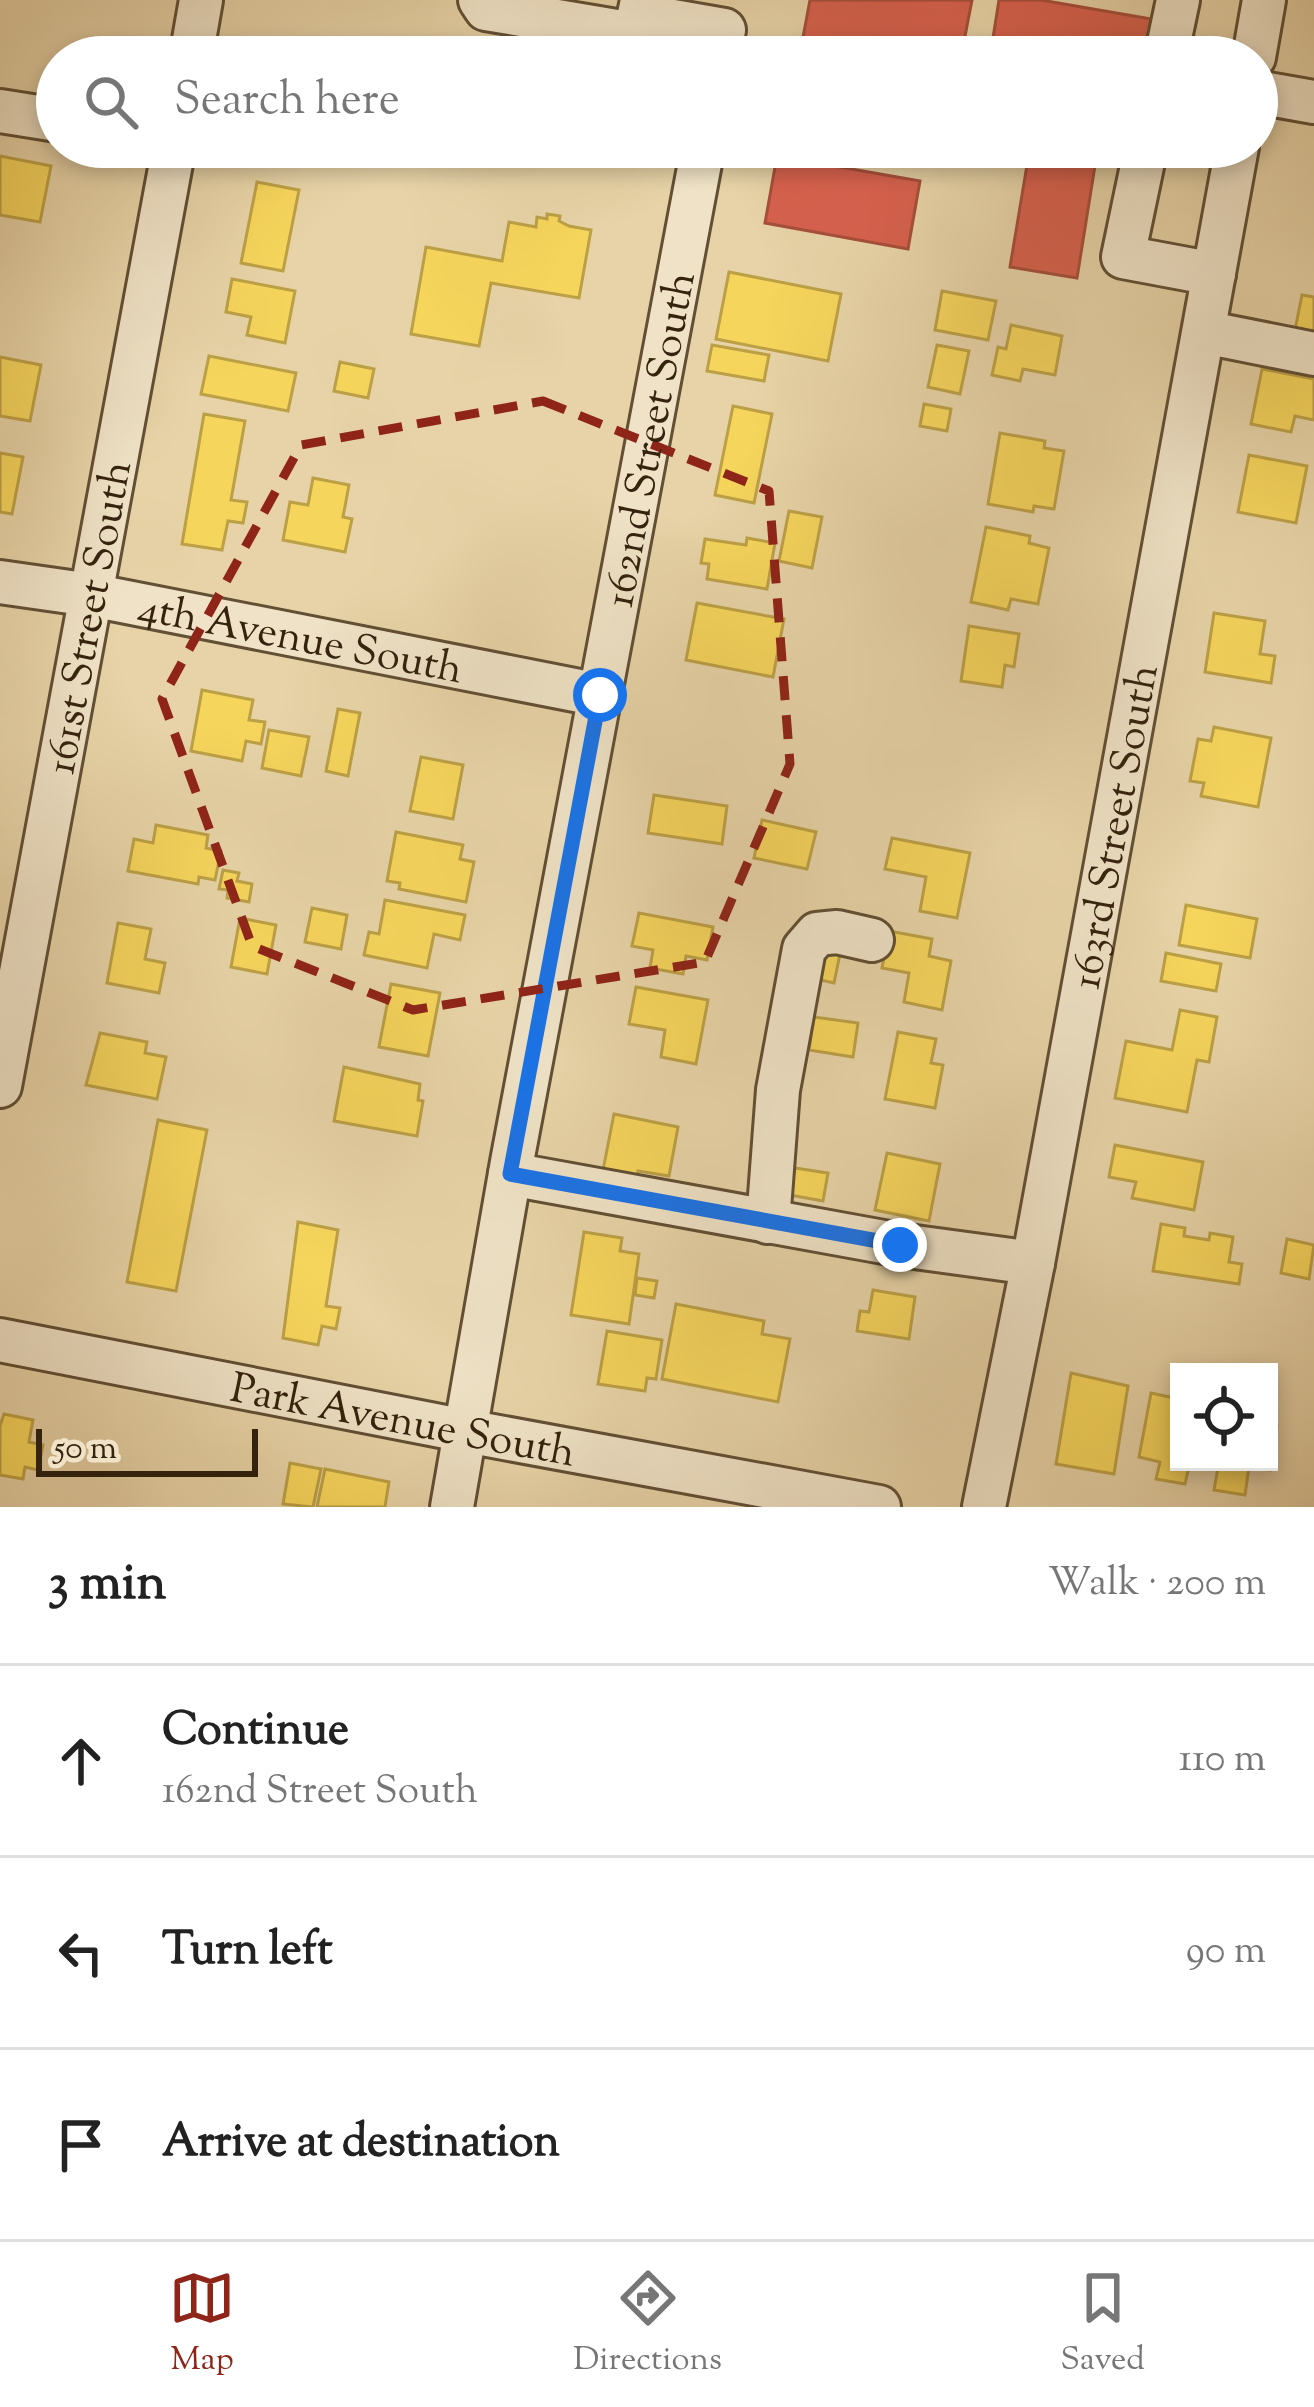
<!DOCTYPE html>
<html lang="en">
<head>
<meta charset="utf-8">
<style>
  :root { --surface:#fff; --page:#f2f2f2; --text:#222; --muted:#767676; --line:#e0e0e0; --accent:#8f2418 }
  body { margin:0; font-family:"Sorts Mill Goudy",serif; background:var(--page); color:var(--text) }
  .controls { position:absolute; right:36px; bottom:36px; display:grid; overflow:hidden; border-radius:0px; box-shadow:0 6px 18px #0003 }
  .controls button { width:108px; height:108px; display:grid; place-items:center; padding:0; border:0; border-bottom:3px solid var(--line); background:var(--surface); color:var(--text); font:60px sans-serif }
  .scale { position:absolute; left:36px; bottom:30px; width:222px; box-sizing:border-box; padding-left:12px; border:6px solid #35230e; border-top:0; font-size:33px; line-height:42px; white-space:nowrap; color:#35230e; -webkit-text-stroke:9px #efe2c6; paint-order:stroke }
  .stop { position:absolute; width:36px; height:36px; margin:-27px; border:9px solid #1a73e8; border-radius:50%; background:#fff }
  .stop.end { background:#1a73e8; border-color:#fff; box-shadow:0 3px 12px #0008 }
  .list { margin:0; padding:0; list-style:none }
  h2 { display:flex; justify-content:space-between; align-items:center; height:156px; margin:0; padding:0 48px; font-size:51px }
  h2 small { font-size:39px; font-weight:400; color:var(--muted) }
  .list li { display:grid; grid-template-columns:78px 1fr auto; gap:36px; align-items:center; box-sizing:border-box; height:192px; padding:0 48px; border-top:3px solid var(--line) }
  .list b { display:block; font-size:45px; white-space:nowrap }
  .list p { margin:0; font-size:39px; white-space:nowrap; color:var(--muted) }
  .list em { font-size:39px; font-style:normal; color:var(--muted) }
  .icon { flex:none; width:66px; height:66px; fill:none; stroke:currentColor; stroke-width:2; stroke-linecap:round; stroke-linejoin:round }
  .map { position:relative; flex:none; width:1314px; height:1507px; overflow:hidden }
  .search { position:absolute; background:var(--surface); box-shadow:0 6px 18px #0003; left:36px; right:36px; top:36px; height:132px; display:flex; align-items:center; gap:30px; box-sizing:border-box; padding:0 42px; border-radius:66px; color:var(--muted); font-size:45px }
  .sheet { height:732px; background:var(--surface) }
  nav { display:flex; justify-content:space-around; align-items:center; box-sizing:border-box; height:168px; border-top:3px solid var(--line); background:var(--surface); font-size:33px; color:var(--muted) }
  nav a { display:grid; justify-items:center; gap:6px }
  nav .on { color:var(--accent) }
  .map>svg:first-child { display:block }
  .homes { fill:#f6d55c; stroke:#bca045; stroke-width:3 }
  .shops { fill:#d6604d; stroke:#a64e3a; stroke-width:3 }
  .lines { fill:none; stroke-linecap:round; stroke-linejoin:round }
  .minor-casing { stroke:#624f34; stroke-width:48 }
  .minor { stroke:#efe2c6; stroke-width:42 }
  .route { stroke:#1a73e8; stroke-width:15 }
  .marked { fill:none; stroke:#8f2418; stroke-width:9; stroke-dasharray:24 15; stroke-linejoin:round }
  .labels { text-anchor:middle; stroke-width:12; stroke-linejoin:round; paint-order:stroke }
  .street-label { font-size:42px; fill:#35230e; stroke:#efe2c6 }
</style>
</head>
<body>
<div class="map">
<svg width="1314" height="1507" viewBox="0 0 1314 1507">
  <rect width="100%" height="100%" fill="#e7d3a7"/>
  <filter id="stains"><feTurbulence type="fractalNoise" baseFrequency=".00167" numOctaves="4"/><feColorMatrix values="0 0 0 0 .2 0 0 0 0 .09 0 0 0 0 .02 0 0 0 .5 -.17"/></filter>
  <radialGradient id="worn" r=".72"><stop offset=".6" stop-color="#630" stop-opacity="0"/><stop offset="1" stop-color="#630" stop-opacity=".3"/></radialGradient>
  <g class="homes">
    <polygon points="0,156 51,166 40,222 0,215"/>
    <polygon points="257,182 299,190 283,271 241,263"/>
    <polygon points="547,214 560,216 559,221 569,226 591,230 579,298 491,283 479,346 411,334 426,247 502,261 509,222 536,227 537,217 547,219"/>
    <polygon points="729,272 841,294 828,361 716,339"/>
    <polygon points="232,279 295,291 285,343 247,335 251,317 226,312"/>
    <polygon points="942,291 996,301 988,340 935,330"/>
    <polygon points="1302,295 1314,297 1314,345 1293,340"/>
    <polygon points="1011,325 1062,336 1055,375 1023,369 1020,381 992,375 998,347 1006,349"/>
    <polygon points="712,345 769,355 764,381 707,371"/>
    <polygon points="937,345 969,351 960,394 928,387"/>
    <polygon points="209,356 296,373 288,411 201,394"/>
    <polygon points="0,357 41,365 30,421 0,416"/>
    <polygon points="340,362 374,369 368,398 334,391"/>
    <polygon points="1262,369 1314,379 1314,420 1295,416 1291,432 1251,424"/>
    <polygon points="924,404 951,409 947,431 920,426"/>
    <polygon points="733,406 772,414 754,503 715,495"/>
    <polygon points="204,414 245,421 231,500 247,502 243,523 228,521 222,550 182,544"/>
    <polygon points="1000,433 1045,441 1044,448 1064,451 1054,509 1034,506 1033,512 988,504"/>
    <polygon points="0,453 23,457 12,514 0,512"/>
    <polygon points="1249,455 1307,466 1296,523 1238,512"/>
    <polygon points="313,478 349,485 343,517 352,519 345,552 283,540 290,502 308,505"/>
    <polygon points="789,511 822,517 812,568 779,561"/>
    <polygon points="986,527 1030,536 1029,543 1049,548 1038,604 1011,599 1008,610 971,602"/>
    <polygon points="747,538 775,543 767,589 707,579 709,564 701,563 705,539 746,545"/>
    <polygon points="697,603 784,619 773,677 686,660"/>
    <polygon points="1214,613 1265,621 1260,654 1275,656 1271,683 1205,672"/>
    <polygon points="969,626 1019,634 1014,667 1005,665 1002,687 961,681"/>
    <polygon points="202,690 253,700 249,720 265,722 261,744 246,741 242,761 191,751"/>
    <polygon points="338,709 360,713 348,776 326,771"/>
    <polygon points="1214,727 1271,738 1258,807 1201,796 1204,783 1190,781 1198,739 1211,741"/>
    <polygon points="269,730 309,737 301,776 262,768"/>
    <polygon points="421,757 463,765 453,819 410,811"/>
    <polygon points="654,795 727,806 722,844 648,833"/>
    <polygon points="762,820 816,832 807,869 754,858"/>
    <polygon points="156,825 208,835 206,848 221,851 215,880 199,877 198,884 128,871 134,839 153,843"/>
    <polygon points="396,832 463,845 460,859 474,862 466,902 399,889 400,883 387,881"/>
    <polygon points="892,838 970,853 957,918 920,911 926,877 885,869"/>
    <polygon points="223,870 239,873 237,881 252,884 249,902 227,898 228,890 219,889"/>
    <polygon points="385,900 465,915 460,940 434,934 427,968 364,955 369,932 379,934"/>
    <polygon points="1186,905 1257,919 1250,958 1179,945"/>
    <polygon points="312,908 347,915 341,949 305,942"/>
    <polygon points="639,913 713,927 707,960 686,956 683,974 650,968 653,950 632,946"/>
    <polygon points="240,918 276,925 267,974 231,967"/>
    <polygon points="118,923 151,929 145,959 165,963 159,993 107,983"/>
    <polygon points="889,931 932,939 929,956 951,961 942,1010 904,1002 909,973 882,968"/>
    <polygon points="822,951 840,954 834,983 816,979"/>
    <polygon points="1166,953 1221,964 1216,991 1161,981"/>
    <polygon points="391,984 440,993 428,1056 379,1047"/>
    <polygon points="636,987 708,1000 696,1064 661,1057 665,1030 629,1024"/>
    <polygon points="1180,1010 1217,1017 1209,1062 1197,1060 1187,1112 1115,1098 1126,1041 1172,1050"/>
    <polygon points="814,1017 858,1023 853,1057 809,1050"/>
    <polygon points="898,1032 936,1039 931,1063 943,1065 935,1108 885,1099"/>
    <polygon points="100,1033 147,1042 145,1053 166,1057 157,1099 86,1085"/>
    <polygon points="344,1067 420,1084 418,1100 423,1101 417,1136 334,1121"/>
    <polygon points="614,1114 678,1127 669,1176 638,1171 637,1177 603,1170"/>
    <polygon points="158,1120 207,1130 176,1291 127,1282"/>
    <polygon points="1115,1145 1203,1162 1194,1210 1132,1198 1136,1182 1109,1177"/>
    <polygon points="887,1153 940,1164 929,1221 875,1210"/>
    <polygon points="795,1168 828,1173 823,1201 790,1195"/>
    <polygon points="298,1222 338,1230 326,1306 340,1308 336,1329 322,1326 318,1345 283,1338"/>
    <polygon points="1161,1224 1185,1228 1184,1236 1209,1240 1210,1233 1233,1237 1229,1262 1242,1264 1239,1284 1153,1271"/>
    <polygon points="584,1232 622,1238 620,1251 639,1254 629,1324 571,1315"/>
    <polygon points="1287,1239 1314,1245 1309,1279 1281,1273"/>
    <polygon points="637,1278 657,1281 654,1298 635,1295"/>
    <polygon points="873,1290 915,1297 909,1339 857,1331 860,1311 869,1312"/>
    <polygon points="676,1304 764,1321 762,1334 790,1339 778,1402 662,1379"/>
    <polygon points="607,1331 662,1340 656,1379 647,1378 645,1391 598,1384"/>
    <polygon points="1071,1373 1128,1386 1114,1474 1056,1464"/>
    <polygon points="1151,1393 1179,1399 1179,1462 1190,1462 1185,1484 1156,1479 1160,1462 1139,1457"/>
    <polygon points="4,1414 33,1420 29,1442 43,1445 38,1470 25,1467 23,1479 0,1475 0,1426"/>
    <polygon points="1269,1425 1277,1426 1270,1470 1249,1467 1245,1495 1214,1490 1219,1462 1269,1462"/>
    <polygon points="290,1463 321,1469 313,1507 283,1504"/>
    <polygon points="325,1469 389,1482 385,1507 317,1507"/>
  </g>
  <g class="shops">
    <polygon points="810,0 972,0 961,57 848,57 801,48"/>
    <polygon points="999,0 1041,0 1157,20 1151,57 990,57"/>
    <polygon points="1030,147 1098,147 1077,278 1010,267"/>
    <polygon points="777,156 920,181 908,249 765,223"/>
  </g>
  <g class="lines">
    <defs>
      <g id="minor">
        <polyline points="480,0 486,9 634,34 639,15"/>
        <polyline points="642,0 639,15 724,30"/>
        <polyline points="191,57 201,0"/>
        <polyline points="1166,57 1178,0"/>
        <polyline points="1254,57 1264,0"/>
        <polyline points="1257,92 1314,102"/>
        <polyline points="0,111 57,120"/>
        <polyline points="1146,147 1123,257 1214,274"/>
        <polyline points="1204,332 1314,354"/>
        <path id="s1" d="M 0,582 L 91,595 L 600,695"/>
        <path id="s2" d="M 0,1086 L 174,147"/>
        <polyline points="510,1174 900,1245 1033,1263"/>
        <polyline points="768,1222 778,1090 804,949 817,934 837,932 872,940"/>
        <path id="s3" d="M 0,1340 L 466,1431 L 879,1507"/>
        <path id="s4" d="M 452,1507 L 512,1162 L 703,147"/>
        <path id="s5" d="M 984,1507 L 1033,1263 L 1237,147"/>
      </g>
    </defs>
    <use href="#minor" class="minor-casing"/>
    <use href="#minor" class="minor"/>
  </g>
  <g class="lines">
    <polyline class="route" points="600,695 510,1174 900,1245"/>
  </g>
  <path class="marked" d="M 543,401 L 769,491 L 790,764 L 705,962 L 413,1010 L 252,946 L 162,699 L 301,445 Z"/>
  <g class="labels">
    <g class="street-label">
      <text dy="15" stroke="none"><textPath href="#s4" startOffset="1086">162nd Street South</textPath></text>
      <text dy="15" stroke="none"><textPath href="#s2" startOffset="477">161st Street South</textPath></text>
      <text dy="15" stroke="none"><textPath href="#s1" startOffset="306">4th Avenue South</textPath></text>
      <text dy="15" stroke="none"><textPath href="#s5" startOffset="693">163rd Street South</textPath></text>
      <text dy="15" stroke="none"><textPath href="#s3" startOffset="411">Park Avenue South</textPath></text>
    </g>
  </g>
  <rect width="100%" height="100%" filter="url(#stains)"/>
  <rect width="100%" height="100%" fill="url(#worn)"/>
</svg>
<div class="controls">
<button><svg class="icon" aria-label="locate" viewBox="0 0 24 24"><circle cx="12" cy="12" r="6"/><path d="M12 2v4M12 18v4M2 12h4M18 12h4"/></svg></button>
</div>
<div class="scale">50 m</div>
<div class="stop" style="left:600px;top:695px"></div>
<div class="stop end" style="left:900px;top:1245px"></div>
<div class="search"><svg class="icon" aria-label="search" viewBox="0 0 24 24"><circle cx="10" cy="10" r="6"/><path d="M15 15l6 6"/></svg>Search here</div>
</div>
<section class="sheet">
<h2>3 min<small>Walk · 200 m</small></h2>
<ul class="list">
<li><svg class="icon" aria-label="ahead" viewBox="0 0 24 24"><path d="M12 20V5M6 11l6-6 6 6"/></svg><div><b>Continue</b><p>162nd Street South</p></div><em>110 m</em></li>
<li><svg class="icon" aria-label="left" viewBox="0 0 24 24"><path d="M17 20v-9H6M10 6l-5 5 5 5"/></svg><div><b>Turn left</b></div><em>90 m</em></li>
<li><svg class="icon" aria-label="arrive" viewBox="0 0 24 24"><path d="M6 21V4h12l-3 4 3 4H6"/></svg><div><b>Arrive at destination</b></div></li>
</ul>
</section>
<nav>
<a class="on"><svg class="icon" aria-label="map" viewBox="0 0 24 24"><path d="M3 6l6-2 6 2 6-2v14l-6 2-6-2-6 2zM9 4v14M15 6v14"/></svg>Map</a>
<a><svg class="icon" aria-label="directions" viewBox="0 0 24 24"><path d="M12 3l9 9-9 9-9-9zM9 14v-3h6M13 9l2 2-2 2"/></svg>Directions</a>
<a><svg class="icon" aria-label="saved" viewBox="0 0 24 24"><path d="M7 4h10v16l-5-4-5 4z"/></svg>Saved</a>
</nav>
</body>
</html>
